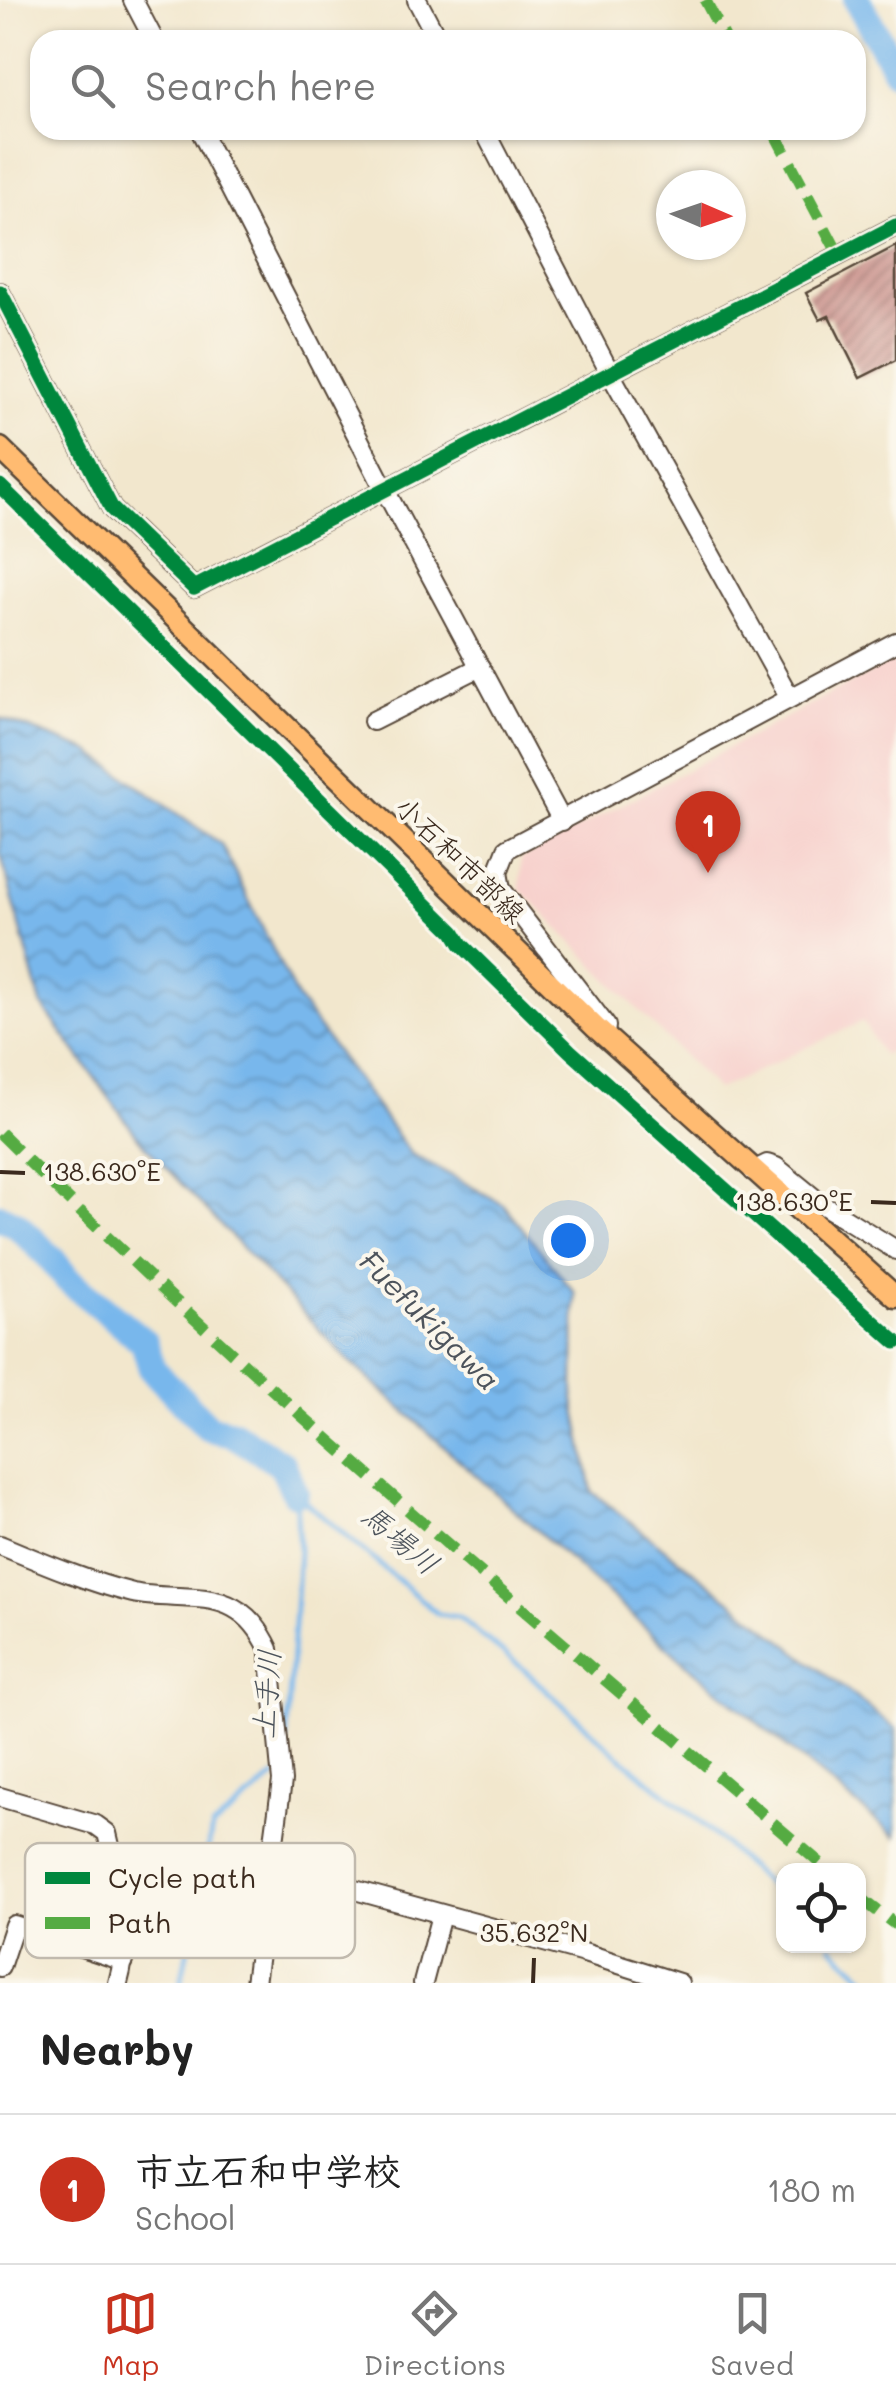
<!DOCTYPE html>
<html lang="en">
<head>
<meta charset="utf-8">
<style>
  :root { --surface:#fff; --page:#f6f6f6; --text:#222; --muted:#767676; --line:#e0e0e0; --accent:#c8321e }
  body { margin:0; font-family:Mali,"Klee One",sans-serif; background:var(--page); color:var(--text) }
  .controls { position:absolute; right:30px; bottom:30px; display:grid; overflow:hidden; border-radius:20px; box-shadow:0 2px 8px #0004 }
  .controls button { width:90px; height:90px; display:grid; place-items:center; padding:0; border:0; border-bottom:2px solid var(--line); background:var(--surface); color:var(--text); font:50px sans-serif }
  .compass { position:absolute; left:656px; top:170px; width:90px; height:90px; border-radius:50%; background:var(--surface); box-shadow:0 2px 8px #0004; rotate:92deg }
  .you { position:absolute; left:568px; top:1240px; width:35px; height:35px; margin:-25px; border:8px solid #fff; border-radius:50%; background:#1a73e8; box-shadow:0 0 0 15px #1a73e833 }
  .badge { display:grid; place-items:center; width:65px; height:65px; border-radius:50%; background:var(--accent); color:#fff; font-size:32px; font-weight:700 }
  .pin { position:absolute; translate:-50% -82px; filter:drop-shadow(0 2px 5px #0008) }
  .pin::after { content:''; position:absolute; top:52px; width:35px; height:30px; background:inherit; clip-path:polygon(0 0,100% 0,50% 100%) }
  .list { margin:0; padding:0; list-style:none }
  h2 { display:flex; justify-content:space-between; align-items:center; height:130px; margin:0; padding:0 40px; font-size:42px }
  h2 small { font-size:32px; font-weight:400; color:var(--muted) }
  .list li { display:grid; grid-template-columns:65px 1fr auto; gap:30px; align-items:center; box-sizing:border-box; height:150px; padding:0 40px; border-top:2px solid var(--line) }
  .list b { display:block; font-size:38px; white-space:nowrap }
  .list p { margin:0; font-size:32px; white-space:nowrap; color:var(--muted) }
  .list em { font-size:32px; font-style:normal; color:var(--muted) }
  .icon { flex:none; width:55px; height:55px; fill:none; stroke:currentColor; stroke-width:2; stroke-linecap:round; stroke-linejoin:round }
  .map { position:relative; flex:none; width:896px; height:1983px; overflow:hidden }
  .search { position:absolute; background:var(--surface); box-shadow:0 2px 8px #0004; left:30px; right:30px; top:30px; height:110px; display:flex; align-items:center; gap:25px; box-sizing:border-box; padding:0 35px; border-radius:30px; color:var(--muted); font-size:38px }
  .sheet { height:280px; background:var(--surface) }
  nav { display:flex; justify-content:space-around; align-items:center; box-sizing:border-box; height:140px; border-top:2px solid var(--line); background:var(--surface); font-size:28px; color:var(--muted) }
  nav a { display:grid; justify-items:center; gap:5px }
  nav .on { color:var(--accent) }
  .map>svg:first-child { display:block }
  .built { fill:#f7d0cc }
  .water { fill:url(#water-waves); stroke:#5a7085; stroke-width:2.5 }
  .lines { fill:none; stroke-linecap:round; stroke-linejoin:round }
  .stream { stroke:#78b7ec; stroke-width:5 }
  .river { stroke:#78b7ec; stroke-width:28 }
  .building { fill:url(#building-hatch) }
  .minor-casing { stroke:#564638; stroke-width:22 }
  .major-casing { stroke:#564638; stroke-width:25 }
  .path { stroke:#564638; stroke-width:2.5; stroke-dasharray:8 8; stroke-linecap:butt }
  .minor { stroke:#fff; stroke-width:18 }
  .major { stroke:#ffbb71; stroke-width:20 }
  .quiet { stroke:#55ab43; stroke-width:12; stroke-dasharray:25 12; stroke-linecap:butt }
  .cycleway-casing { stroke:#fbf7ec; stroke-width:21 }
  .cycleway { stroke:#00873e; stroke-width:15 }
  .ticks { fill:none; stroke:#3b2a1e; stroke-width:4 }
  .labels { text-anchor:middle; stroke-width:8; stroke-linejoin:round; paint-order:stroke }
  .street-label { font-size:28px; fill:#3b2a1e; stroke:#fbf7ec }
  .water-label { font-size:30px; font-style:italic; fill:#4d545c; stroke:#fbf7ec }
  .key { fill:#fbf7ec; stroke:#c1baae; stroke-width:2.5 }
  .key-label { font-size:28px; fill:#3b2a1e }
  .ticks-label { font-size:25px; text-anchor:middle; fill:#3b2a1e; stroke:#fbf7ec; stroke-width:8; stroke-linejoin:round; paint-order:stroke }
</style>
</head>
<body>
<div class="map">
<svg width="896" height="1983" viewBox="0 0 896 1983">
  <defs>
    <pattern id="water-waves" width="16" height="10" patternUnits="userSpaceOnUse" patternTransform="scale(2.5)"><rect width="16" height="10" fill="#78b7ec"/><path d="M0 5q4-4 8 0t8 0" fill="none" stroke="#6495bf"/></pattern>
    <pattern id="building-hatch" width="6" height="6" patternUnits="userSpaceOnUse" patternTransform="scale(2.5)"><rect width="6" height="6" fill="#ce9993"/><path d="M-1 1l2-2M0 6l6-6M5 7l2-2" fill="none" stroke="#a87d77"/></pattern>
  </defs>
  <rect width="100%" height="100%" fill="#fbf7ec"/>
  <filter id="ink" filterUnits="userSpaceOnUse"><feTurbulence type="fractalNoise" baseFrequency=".01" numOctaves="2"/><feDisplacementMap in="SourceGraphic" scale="20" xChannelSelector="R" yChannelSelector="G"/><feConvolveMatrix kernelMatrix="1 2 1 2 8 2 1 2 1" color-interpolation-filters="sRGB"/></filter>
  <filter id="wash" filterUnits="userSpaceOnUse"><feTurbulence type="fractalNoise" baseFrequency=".0048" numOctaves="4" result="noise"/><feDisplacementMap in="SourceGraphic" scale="40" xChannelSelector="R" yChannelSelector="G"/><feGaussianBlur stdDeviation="2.25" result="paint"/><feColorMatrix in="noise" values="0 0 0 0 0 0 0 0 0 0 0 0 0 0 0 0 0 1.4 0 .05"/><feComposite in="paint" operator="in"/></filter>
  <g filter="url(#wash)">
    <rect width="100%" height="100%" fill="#f2e7cd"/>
    <polygon class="built" points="896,659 896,1048 882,1055 863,1021 717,1090 520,889 521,858"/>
    <polygon class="water" points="0,718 89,751 221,844 297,998 410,1153 503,1204 575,1293 574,1399 592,1492 896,1729 896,1837 678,1657 349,1361 140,1140 41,1004 0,852"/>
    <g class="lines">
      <g class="stream">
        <polyline points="295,1493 438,1614 458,1617 520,1666 620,1757 698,1820 784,1900"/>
        <polyline points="286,1744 299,1551 296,1496"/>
        <polyline points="831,1946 872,1983"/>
        <polyline points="181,1983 212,1828 275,1777"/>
      </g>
      <g class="river">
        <polyline points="857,0 896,70"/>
        <polyline points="0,1217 16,1224 50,1257 67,1279 144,1342 152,1369 209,1428 232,1433 282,1464 295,1493"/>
      </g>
    </g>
    <g id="blocks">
      <polygon class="building" points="896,246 896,360 860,378 829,316 820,320 806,293"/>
    </g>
  </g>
  <g filter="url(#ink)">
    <use href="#blocks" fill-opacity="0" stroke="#564638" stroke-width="2.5"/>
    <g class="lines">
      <defs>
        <g id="minor">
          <polyline points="133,0 154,40"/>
          <polyline points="417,0 438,40"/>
          <polyline points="200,130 385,490 562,821"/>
          <polyline points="484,130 610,373 790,698"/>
          <polyline points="0,292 112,509 194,588 896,226"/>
          <polyline points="373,721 480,667"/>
          <polyline points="605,1034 606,1026 501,889 498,872 507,849 896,642"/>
          <polyline points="753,1171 767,1164 776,1167 820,1203 896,1250"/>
          <path d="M 0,1545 C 43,1563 88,1582 133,1593 C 165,1600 206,1592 234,1608 C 251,1617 261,1632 269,1649 L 282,1781 L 255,1983"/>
          <path d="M 0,1797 L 96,1825 L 107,1833 C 119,1885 133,1930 118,1983"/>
          <polyline points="271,1867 584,1953 679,1983"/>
          <polyline points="0,1967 14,1925 124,1961"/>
          <polyline points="423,1983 441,1915"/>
        </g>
        <polyline id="major" points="0,448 596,1028 896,1297"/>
      </defs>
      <use href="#minor" class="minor-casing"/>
      <use href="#major" class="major-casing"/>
      <polyline class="path" points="714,1178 722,1167"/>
      <use href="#minor" class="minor"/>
      <use href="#major" class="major"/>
      <g class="quiet">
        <polyline points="705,0 726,40"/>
        <polyline points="773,130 839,255"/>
        <path d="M 0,1133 C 262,1393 548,1630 828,1870"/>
        <polyline points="858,1896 896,1925"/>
      </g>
      <defs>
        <g id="cycleway">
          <polyline points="0,292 112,509 194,588 896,226"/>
          <polyline points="0,486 454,932 461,944 570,1051 896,1342"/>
        </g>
      </defs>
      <use href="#cycleway" class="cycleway-casing"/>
      <use href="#cycleway" class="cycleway"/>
    </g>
  </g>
  <path class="ticks" d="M 0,1172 L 25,1173M 871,1202 L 896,1203M 533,1983 L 534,1958"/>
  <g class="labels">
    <g class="street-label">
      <text transform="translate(460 860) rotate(44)" y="10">小石和市部線</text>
    </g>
    <g class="water-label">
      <text transform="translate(429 1321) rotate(45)" y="10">Fuefukigawa</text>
      <text transform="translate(400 1540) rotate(40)" y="10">馬場川</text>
      <text transform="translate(267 1694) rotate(-86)" y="10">上手川</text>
    </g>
  </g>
  <rect x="25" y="1843" width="330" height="115" rx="15" class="key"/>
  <rect x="45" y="1872" width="45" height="12" fill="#00873e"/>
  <rect x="45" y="1917" width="45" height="12" fill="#55ab43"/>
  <g class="key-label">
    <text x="108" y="1888">Cycle path</text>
    <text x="108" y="1933">Path</text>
  </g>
  <g class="ticks-label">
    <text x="102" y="1181">138.630°E</text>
    <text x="794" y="1211">138.630°E</text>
    <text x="534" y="1942">35.632°N</text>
  </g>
</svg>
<div class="controls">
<button><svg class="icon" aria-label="locate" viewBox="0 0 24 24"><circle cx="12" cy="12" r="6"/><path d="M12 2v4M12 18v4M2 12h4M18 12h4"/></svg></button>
</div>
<svg class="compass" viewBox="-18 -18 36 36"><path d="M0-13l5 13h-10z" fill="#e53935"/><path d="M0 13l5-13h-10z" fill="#767676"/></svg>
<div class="you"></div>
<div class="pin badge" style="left:708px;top:873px">1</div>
<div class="search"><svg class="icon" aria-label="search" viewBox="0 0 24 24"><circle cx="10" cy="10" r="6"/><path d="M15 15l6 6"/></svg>Search here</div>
</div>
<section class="sheet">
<h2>Nearby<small></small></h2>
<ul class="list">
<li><span class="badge">1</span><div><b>市立石和中学校</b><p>School</p></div><em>180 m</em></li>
</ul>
</section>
<nav>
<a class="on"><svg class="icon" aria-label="map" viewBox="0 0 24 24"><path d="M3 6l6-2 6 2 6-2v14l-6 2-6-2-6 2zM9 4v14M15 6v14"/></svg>Map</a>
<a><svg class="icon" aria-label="directions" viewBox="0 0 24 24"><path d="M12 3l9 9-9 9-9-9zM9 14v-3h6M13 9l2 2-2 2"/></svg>Directions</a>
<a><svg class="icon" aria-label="saved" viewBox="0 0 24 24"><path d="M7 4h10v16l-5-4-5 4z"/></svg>Saved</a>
</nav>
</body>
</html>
